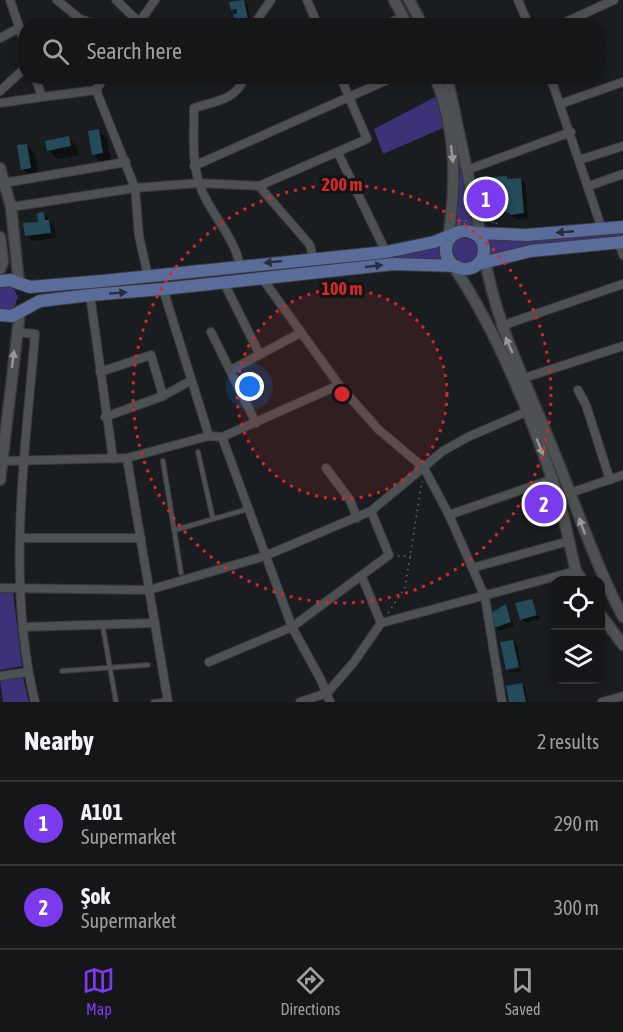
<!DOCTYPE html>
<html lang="en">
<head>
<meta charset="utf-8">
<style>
  :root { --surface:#141617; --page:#1d1f20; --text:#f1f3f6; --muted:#9d9fa1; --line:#333536; --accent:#7c3aed }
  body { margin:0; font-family:"Asap Condensed",sans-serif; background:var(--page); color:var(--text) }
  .controls { position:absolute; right:18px; bottom:18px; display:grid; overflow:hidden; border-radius:12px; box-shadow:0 3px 9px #0003 }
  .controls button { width:54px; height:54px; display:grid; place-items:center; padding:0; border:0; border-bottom:2px solid var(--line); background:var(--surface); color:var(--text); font:30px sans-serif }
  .you { position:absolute; left:250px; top:387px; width:21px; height:21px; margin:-15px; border:4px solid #fff; border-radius:50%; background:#1a73e8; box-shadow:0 0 0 9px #1a73e833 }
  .badge { display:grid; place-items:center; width:39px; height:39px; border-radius:50%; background:var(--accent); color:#fff; font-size:20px; font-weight:700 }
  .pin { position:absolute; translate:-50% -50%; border:3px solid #fff; box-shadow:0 2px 6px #0006 }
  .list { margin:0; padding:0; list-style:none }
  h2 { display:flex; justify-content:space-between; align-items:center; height:78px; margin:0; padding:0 24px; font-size:26px }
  h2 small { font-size:20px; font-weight:400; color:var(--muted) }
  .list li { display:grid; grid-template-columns:39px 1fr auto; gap:18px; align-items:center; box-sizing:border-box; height:84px; padding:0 24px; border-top:2px solid var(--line) }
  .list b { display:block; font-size:22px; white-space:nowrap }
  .list p { margin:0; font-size:20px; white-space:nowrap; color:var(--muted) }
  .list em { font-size:20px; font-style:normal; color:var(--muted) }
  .icon { flex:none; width:33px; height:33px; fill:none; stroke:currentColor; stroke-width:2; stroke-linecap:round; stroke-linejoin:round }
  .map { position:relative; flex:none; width:623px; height:702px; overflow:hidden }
  .search { position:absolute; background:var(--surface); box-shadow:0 3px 9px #0003; left:18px; right:18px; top:18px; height:66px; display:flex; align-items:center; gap:15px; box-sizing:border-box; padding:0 21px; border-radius:24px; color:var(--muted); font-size:22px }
  .sheet { height:246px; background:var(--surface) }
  nav { display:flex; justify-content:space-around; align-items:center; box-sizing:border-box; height:84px; border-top:2px solid var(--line); background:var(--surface); font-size:16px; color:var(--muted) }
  nav a { display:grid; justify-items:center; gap:3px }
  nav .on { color:var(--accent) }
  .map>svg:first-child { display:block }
  .green { fill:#3d3177 }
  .shadow { fill:#0007 }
  .building { fill:#244b59 }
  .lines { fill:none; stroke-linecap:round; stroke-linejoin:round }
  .lane-casing { stroke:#37383a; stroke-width:6 }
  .street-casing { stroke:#37383a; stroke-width:10 }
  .secondary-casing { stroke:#37383a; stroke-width:13 }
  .primary-casing { stroke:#37383a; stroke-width:14 }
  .path { stroke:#6a6c6e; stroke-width:1.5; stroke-dasharray:1.5 4.5; stroke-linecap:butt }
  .lane { stroke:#4e5153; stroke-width:4 }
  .street { stroke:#4e5153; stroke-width:8 }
  .secondary { stroke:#4e5153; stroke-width:10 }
  .primary { stroke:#5a6d9a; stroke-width:12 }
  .oneway { fill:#96989a }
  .oneway2 { fill:#272f3e }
  .ring { fill:none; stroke:#d62828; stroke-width:3; stroke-dasharray:3 6 }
  .centre { fill:#d62828; stroke:#111416; stroke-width:3 }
  .ring-label { font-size:18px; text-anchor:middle; font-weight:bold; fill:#d62828; stroke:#111416; stroke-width:6; stroke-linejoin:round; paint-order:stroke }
</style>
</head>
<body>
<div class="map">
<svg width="623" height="702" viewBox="0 0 623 702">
  <rect width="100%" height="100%" fill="#1a1d1f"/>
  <g class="green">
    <polygon points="437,96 443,128 383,154 374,129"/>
    <polygon points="450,106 475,226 455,226 460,172"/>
    <polygon points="623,231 623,237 489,256 487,238"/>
    <circle cx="465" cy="251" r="13"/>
    <polygon points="442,244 444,260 378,262 378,259"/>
    <polygon points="7,286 14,289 18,297 14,308 7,311 0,309 0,288"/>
    <polygon points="0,592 13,592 22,666 0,670"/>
    <polygon points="23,678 29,702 3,702 0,680"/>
  </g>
  <g class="shadow">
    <polygon points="243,0 247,4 251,23 240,26 236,22 238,15 233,9"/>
    <polygon points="99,130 107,139 111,161 102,163 93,154"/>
    <polygon points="68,138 77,146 79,155 57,159 49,150"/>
    <polygon points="26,145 35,154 39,176 31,178 23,169"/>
    <polygon points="520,179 526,185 528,218 517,220 483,195"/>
    <polygon points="44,213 54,227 56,238 32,241 26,235 39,223"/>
    <polygon points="531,600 540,619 526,623 522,619"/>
    <polygon points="506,606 514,626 499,631 495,627"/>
    <polygon points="513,641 517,645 521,666 508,670"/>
    <polygon points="521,668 522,671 511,673 509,671"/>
    <polygon points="521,684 525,688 528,702 511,702"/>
  </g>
  <g class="building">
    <polygon points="244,0 248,19 235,22 233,14 237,14 236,9 231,10 229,2"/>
    <polygon points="99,129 103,153 92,155 88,131"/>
    <polygon points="69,136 71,146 47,151 45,141"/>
    <polygon points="27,144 31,168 21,170 17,145"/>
    <polygon points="507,176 507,179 521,178 524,213 511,215 482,196 480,178"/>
    <polygon points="44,212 45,220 49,220 51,233 25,236 23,223 38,222 37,213"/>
    <polygon points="532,599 537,615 520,620 515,603"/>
    <polygon points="506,604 511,622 494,628 491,613"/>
    <polygon points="513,640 519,667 506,670 500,642"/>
    <polygon points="522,683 526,702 509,702 506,686"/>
  </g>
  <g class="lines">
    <defs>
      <g id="lane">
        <polyline points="198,452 213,519"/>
        <polyline points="163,461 181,573"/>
        <polyline points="175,530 248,509"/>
        <polyline points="103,628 116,702"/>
        <polyline points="62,671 148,665"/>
        <polyline points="153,702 167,700"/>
      </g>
      <g id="street">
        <polyline points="10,0 26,47"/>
        <polyline points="57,0 80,19 101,26"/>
        <polyline points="116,0 143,26"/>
        <polyline points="307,0 318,26"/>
        <polyline points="518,0 529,26"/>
        <polyline points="138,24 155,0"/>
        <polyline points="73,26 80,19"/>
        <polyline points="253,26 271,0"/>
        <polyline points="383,26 402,17"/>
        <polyline points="557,26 614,0"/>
        <polyline points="0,38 19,28"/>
        <polyline points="35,76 42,97 96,90 135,188 139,236 148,276"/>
        <polyline points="550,76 602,229"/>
        <polyline points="96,90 105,76"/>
        <polyline points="0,91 26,67"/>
        <polyline points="0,103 42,97"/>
        <polyline points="560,104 623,82"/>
        <polyline points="338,153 386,252"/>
        <polyline points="579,160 623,146"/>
        <polyline points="194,166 396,76"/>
        <polyline points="467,170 571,132"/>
        <polyline points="4,183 126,162"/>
        <polyline points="589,186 623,174"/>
        <polyline points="11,207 135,188 199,183 259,186"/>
        <polyline points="619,243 623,255"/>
        <polyline points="313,258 310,245 259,186 367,139 340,76"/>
        <path d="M 240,266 C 235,238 213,217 202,191 C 191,165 194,136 194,108 C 216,101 237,100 245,76"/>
        <polyline points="262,278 339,385 378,429 424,468 449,515 485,597 502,702"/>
        <polyline points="224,283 259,353"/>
        <polyline points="163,289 209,436"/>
        <polyline points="90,295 113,459"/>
        <polyline points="501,326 623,284"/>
        <path d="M 17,332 L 35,334 C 25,455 6,582 35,702"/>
        <polyline points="211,332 256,423"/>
        <polyline points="231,370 300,333"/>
        <polyline points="100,372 151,355 163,396"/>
        <polyline points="524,378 623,346"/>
        <polyline points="578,390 586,405 610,480"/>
        <polyline points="105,417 163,396 190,381"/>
        <polyline points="222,437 292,627 321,680 330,702"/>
        <polyline points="127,458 168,702"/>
        <polyline points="2,461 127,458 209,436 222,437 339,385"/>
        <polyline points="326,468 350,500 357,518"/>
        <polyline points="570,493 623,475"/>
        <polyline points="449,515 553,479"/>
        <polyline points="21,538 141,538"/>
        <polyline points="472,568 569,541"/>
        <polyline points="362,577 381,623 576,571"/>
        <polyline points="0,588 149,590 265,556 371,511 443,451 468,437 526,412"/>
        <polyline points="23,627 155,623"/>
        <polyline points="209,662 292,627 389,555 371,511"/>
        <polyline points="0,676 28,672"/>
        <polyline points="300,702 327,693 354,662 381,623"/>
        <polyline points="602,702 623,696"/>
      </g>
      <g id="secondary">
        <polyline points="394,0 408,26"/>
        <polyline points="409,0 423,26"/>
        <path d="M 435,76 C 457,133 457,186 447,245"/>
        <polyline points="447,76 482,241"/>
        <polyline points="0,168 11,207 19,284"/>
        <polyline points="0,237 3,262 0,269"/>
        <path d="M 484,253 C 495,324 528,386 554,452 C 577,508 595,564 623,617"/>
        <path d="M 451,263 C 494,325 527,406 552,478 C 563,507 568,540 576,571 L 582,580"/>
        <polyline points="0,480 20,311"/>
        <polyline points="600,614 623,645"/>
      </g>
      <g id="primary">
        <circle cx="465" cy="250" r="19"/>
        <polyline points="473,233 527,235 623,227"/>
        <polyline points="478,264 531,251 623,242"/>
        <polyline points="0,281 10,280 30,287 102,281 386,252 434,242 454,234"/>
        <polyline points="0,315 12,316 40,301 90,295 163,289 394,264 456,266"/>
      </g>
    </defs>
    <use href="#lane" class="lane-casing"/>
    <use href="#street" class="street-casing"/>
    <use href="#secondary" class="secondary-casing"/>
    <use href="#primary" class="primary-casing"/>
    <g class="path">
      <polyline points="487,219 495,224"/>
      <polyline points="459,221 469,221"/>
      <polyline points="458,224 469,224"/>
      <polyline points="496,224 499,219"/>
      <polyline points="398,556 411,556"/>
      <polyline points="388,613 405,588 422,481"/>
    </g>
    <use href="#lane" class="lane"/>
    <use href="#street" class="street"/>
    <use href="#secondary" class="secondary"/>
    <use href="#primary" class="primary"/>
  </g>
  <defs><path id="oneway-solid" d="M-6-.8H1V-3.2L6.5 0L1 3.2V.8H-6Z" transform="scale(1.5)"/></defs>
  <g class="oneway">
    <use href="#oneway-solid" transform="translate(452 154) rotate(83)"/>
    <use href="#oneway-solid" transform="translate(509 345) rotate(-114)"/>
    <use href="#oneway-solid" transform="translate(13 359) rotate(-83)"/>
    <use href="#oneway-solid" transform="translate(540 447) rotate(68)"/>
    <use href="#oneway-solid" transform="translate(582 526) rotate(-110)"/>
  </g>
  <g class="oneway2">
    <use href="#oneway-solid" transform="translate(565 232) rotate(175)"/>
    <use href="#oneway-solid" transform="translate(273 262) rotate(174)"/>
    <use href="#oneway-solid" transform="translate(374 266) rotate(-6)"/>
    <use href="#oneway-solid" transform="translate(118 293) rotate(-4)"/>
  </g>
  <circle cx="342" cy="394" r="105" fill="#d62828" fill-opacity=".12"/>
  <g class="ring">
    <circle cx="342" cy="394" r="105"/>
    <circle cx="342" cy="394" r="209"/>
  </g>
  <circle cx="342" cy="394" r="9" class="centre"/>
  <g class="ring-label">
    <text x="342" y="191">200 m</text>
    <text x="342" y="295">100 m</text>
  </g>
</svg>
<div class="controls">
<button><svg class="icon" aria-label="locate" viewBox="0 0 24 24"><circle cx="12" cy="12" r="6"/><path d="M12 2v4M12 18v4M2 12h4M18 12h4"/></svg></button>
<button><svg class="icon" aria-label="layers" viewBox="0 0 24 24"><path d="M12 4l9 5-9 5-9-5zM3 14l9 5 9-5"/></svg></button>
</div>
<div class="you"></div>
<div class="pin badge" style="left:486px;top:199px">1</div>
<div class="pin badge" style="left:544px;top:504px">2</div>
<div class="search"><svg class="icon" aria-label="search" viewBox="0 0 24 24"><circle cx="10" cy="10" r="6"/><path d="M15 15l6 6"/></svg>Search here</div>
</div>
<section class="sheet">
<h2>Nearby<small>2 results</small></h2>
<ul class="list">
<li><span class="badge">1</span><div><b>A101</b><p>Supermarket</p></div><em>290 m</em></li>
<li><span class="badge">2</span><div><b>Şok</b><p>Supermarket</p></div><em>300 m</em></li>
</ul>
</section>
<nav>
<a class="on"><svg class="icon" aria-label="map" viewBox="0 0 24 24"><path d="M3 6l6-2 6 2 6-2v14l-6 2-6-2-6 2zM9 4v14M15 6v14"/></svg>Map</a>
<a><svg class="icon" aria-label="directions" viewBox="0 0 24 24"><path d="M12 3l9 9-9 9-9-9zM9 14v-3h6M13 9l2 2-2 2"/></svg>Directions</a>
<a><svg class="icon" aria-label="saved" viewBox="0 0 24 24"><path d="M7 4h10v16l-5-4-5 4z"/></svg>Saved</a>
</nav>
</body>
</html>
